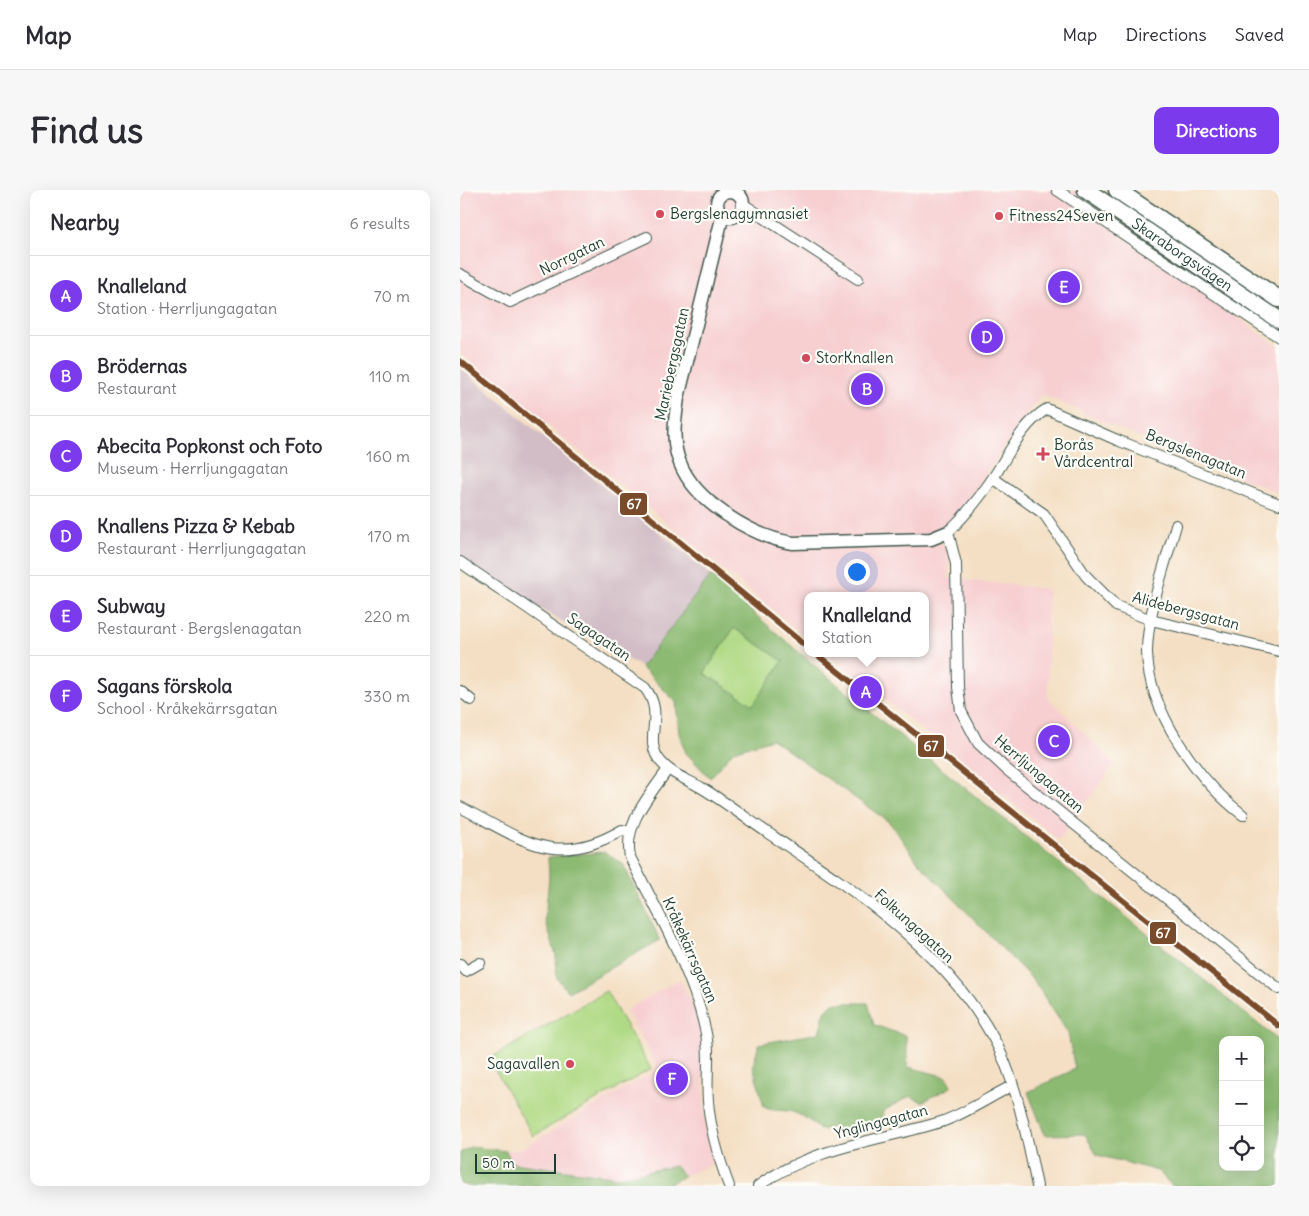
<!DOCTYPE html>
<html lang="en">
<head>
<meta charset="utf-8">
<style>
  :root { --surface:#fff; --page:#f7f7f7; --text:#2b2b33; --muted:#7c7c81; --line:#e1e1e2; --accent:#7c3aed }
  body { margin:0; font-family:Delius,sans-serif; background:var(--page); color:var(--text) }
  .controls { position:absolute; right:15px; bottom:15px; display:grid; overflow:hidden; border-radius:10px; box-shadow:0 5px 20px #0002 }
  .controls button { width:45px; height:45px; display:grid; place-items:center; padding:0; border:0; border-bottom:1px solid var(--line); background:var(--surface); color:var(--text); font:25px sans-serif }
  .scale { position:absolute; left:15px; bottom:12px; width:81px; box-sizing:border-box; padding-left:5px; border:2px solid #1f3d34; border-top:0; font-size:14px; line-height:18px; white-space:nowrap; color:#1f3d34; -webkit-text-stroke:4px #fdfcf7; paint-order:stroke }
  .you { position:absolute; left:396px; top:381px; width:18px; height:18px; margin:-12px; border:4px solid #fff; border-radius:50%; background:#1a73e8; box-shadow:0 0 0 8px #1a73e833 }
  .badge { display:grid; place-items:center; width:32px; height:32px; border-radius:50%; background:var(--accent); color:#fff; font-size:16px; font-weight:700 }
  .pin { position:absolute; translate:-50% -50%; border:2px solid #fff; box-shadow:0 1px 5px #0006 }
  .popup { position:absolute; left:344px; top:402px; width:125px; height:65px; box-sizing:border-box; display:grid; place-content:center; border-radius:10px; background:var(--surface); filter:drop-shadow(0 1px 4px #0005); font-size:16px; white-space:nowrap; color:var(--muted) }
  .popup b { font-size:19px; color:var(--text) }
  .popup::after { content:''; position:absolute; left:50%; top:100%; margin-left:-10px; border:10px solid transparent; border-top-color:var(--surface) }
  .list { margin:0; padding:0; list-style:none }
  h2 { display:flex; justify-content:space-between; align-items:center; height:65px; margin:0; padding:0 20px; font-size:21px }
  h2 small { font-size:16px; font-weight:400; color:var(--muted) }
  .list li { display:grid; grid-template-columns:32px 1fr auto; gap:15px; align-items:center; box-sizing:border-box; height:80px; padding:0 20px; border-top:1px solid var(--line) }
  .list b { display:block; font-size:19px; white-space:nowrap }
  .list p { margin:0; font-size:16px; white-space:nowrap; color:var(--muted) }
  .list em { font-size:16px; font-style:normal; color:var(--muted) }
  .icon { flex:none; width:28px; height:28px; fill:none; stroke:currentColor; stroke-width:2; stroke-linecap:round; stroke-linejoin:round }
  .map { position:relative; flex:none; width:819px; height:996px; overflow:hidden; border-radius:10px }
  header { display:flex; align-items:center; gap:30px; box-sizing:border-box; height:70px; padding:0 25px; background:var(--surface); border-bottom:1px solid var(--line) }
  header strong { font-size:24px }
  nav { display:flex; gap:28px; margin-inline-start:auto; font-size:18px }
  .intro { display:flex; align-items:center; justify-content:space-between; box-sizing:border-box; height:120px; padding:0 30px }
  h1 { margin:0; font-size:35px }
  .button { padding:12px 22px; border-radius:10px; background:var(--accent); color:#fff; font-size:18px; font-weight:700 }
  main { display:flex; gap:30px; padding:0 30px }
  aside { flex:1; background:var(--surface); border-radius:10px; box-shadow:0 5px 20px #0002 }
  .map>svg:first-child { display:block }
  .built { fill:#f7cfd1 }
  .industrial { fill:#d2bdc6 }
  .green { fill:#b0da85; stroke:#688c5c }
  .forest { fill:#8cba72; stroke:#567c53; fill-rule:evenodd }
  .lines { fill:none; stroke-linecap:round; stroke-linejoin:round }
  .minor-casing { stroke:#3f554a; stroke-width:12 }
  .tertiary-casing { stroke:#3f554a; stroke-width:15 }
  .primary-casing { stroke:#3f554a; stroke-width:19 }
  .minor { stroke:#fff; stroke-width:10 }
  .tertiary { stroke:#fff; stroke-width:12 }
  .primary { stroke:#fff; stroke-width:16 }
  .rail-1-casing { stroke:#fdfcf7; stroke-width:10 }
  .rail-1 { stroke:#7a4b2a; stroke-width:6 }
  .poi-dot { fill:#d1495b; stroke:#fdfcf7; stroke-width:2 }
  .labels { text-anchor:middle; stroke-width:4.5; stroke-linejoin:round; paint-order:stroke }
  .poi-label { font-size:15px; fill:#1f3d34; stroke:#fdfcf7; text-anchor:start }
  .street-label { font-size:15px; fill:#1f3d34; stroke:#fdfcf7 }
  .line-badge { stroke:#fdfcf7; stroke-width:2 }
  .badge-label { font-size:14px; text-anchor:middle; font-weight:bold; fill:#fff }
</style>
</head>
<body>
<header>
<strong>Map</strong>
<nav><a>Map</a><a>Directions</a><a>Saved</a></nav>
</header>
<div class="intro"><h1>Find us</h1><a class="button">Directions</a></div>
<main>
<aside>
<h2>Nearby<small>6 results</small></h2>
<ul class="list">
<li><span class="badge">A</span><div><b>Knalleland</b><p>Station · Herrljungagatan</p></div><em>70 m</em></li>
<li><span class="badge">B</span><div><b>Brödernas</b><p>Restaurant</p></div><em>110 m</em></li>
<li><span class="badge">C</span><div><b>Abecita Popkonst och Foto</b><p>Museum · Herrljungagatan</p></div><em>160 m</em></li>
<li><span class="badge">D</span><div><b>Knallens Pizza &amp; Kebab</b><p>Restaurant · Herrljungagatan</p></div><em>170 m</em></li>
<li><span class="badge">E</span><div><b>Subway</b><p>Restaurant · Bergslenagatan</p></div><em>220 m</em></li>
<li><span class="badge">F</span><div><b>Sagans förskola</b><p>School · Kråkekärrsgatan</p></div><em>330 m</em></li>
</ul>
</aside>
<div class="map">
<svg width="819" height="996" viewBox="0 0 819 996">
  <rect width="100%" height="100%" fill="#fdfcf7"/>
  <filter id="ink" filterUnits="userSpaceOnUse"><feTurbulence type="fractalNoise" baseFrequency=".02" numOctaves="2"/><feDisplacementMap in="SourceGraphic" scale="10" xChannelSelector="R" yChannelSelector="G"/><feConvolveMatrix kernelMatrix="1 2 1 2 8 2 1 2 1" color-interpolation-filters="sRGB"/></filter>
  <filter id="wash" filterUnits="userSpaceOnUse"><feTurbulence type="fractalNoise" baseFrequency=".0096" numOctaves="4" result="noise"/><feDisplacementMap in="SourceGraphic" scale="20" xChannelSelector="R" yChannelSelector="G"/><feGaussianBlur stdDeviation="1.12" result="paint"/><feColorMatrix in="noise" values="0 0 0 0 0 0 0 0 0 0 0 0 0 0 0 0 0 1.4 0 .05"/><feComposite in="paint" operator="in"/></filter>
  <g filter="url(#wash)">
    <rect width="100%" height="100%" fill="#f4dfc4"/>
    <g class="built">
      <polygon points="0,0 634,0 622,18 819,157 819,303 674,245 581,204 498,325 481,339 480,352 488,361 489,388 588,399 588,508 655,574 599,650 367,463 465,463 465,406 347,406 347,448 0,163"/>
      <polygon points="220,789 234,816 241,839 245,930 253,974 224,986 215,976 159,987 52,973 46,961 61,959 198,879 166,820"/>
    </g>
    <polygon class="industrial" points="0,178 251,385 181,477 80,419 0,368"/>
    <g class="green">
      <polygon points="274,438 323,471 293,516 244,483"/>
      <polygon points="146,801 191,879 73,946 29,869"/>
    </g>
    <g class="forest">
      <path d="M 251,385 C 356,481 468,568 579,657 C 660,721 739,786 819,851 L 819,996 L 712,996 L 698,981 L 637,965 L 625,944 L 585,945 L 568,902 L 615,879 L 608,843 L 574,791 L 459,673 L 429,632 L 312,549 L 273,561 L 250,588 L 226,563 L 219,544 L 216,512 L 181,477 ZM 274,438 L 323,471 L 293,515 L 244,483 ZM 763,850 L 800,850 L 800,977 L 763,977 Z"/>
      <polygon points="145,662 163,674 200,750 108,802 97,788 96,765 85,730 89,687 88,667"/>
      <path d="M 373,813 L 408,813 L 414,835 L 446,846 L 448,877 L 487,887 L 491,897 L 462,912 L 450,906 L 423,921 L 421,932 L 379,950 L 373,937 L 360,940 C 352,932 343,925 332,922 C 322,919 313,922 304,917 L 293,875 L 299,854 L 359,843 L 365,821 Z"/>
      <polygon points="10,957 46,961 52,973 159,987 215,976 224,986 205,996 8,996 0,994 0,963"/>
    </g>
  </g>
  <g filter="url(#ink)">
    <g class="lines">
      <defs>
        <g id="minor">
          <polyline points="597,0 819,147"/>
          <polyline points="283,14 398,89"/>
          <polyline points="0,84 50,112 187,47"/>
          <polyline points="533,288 584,324 626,386 656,416 691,430 819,461"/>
          <path d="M 819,314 L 657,250 L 587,219 C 563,233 549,263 535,285 C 521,306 506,325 488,342 L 496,374 L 498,497 L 501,521 L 518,553 L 546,579 L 819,799"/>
          <path d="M 716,335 C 706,372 687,424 687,462 C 688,520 738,591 783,625"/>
          <path d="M 0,372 L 185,498 C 207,526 181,549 201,572 C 211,584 228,590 242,598 C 265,612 286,628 308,643 C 389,697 482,757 531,844 C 556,886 567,948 577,996"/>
          <polyline points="0,501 11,510"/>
          <path d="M 208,579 C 190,605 163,634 170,667 C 197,722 232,779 245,839 C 251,862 246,887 248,911 C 250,940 259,969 269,996"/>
          <path d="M 0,617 C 61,648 94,680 162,640 L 170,642"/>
          <polyline points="0,774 6,781 20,773"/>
          <path d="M 298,996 C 352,957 418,951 481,932 C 505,924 529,907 552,896"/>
        </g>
        <g id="tertiary">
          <circle cx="270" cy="14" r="13"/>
          <path d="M 263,24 L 218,208 C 215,229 211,252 220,273 C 235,312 293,347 333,353 L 471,349 L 488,342"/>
        </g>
        <g id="primary">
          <path id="s1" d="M 626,0 L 819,130"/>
          <polyline points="657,0 819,109"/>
        </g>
      </defs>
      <use href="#minor" class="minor-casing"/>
      <use href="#tertiary" class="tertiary-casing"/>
      <use href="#primary" class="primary-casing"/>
      <use href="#minor" class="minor"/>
      <use href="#tertiary" class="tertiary"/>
      <use href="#primary" class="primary"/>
      <defs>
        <g id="rail-1">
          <polyline points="0,171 347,457"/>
          <polyline points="355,463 819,836"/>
        </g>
      </defs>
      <use href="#rail-1" class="rail-1-casing"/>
      <use href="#rail-1" class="rail-1"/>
    </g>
  </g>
  <g class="poi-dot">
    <circle cx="200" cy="24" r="5"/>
    <circle cx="539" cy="26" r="5"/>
    <circle cx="346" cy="168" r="5"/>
    <path d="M580.5 256.5h5v5h5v5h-5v5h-5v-5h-5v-5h5z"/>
    <circle cx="110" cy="874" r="5"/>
  </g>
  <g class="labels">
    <g class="poi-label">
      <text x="210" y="29">Bergslenagymnasiet</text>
      <text x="549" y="31">Fitness24Seven</text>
      <text x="356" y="173">StorKnallen</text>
      <text x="594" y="260">Borås<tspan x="594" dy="17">Vårdcentral</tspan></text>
      <text x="100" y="879" text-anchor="end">Sagavallen</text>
    </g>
    <g class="street-label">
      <text dy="5" stroke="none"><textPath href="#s1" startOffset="116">Skaraborgsvägen</textPath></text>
      <text transform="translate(112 66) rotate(-26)" y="5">Norrgatan</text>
      <text transform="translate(212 174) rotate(-78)" y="5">Mariebergsgatan</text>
      <text transform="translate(736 264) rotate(22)" y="5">Bergslenagatan</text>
      <text transform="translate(726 421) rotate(15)" y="5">Alidebergsgatan</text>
      <text transform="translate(139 447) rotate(34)" y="5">Sagagatan</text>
      <text transform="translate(579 584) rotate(40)" y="5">Herrljungagatan</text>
      <text transform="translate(454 736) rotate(42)" y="5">Folkungagatan</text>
      <text transform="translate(230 760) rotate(66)" y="5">Kråkekärrsgatan</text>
      <text transform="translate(421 932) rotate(-15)" y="5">Ynglingagatan</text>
    </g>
  </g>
  <g class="line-badge">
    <rect x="159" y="302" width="29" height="24" rx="5" fill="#7a4b2a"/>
    <rect x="457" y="544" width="28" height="24" rx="5" fill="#7a4b2a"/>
    <rect x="689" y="731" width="28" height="24" rx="5" fill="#7a4b2a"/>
  </g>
  <g class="badge-label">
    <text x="174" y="319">67</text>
    <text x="471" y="561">67</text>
    <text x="703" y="748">67</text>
  </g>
</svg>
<div class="controls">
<button>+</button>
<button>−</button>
<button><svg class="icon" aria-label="locate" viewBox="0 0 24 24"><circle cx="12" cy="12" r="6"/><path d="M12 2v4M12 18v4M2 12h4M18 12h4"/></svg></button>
</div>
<div class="scale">50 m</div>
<div class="you"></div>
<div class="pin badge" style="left:406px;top:502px">A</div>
<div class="popup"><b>Knalleland</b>Station</div>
<div class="pin badge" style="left:407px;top:199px">B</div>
<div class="pin badge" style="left:594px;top:551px">C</div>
<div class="pin badge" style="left:527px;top:147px">D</div>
<div class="pin badge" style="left:604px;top:97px">E</div>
<div class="pin badge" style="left:212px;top:889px">F</div>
</div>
</main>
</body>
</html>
